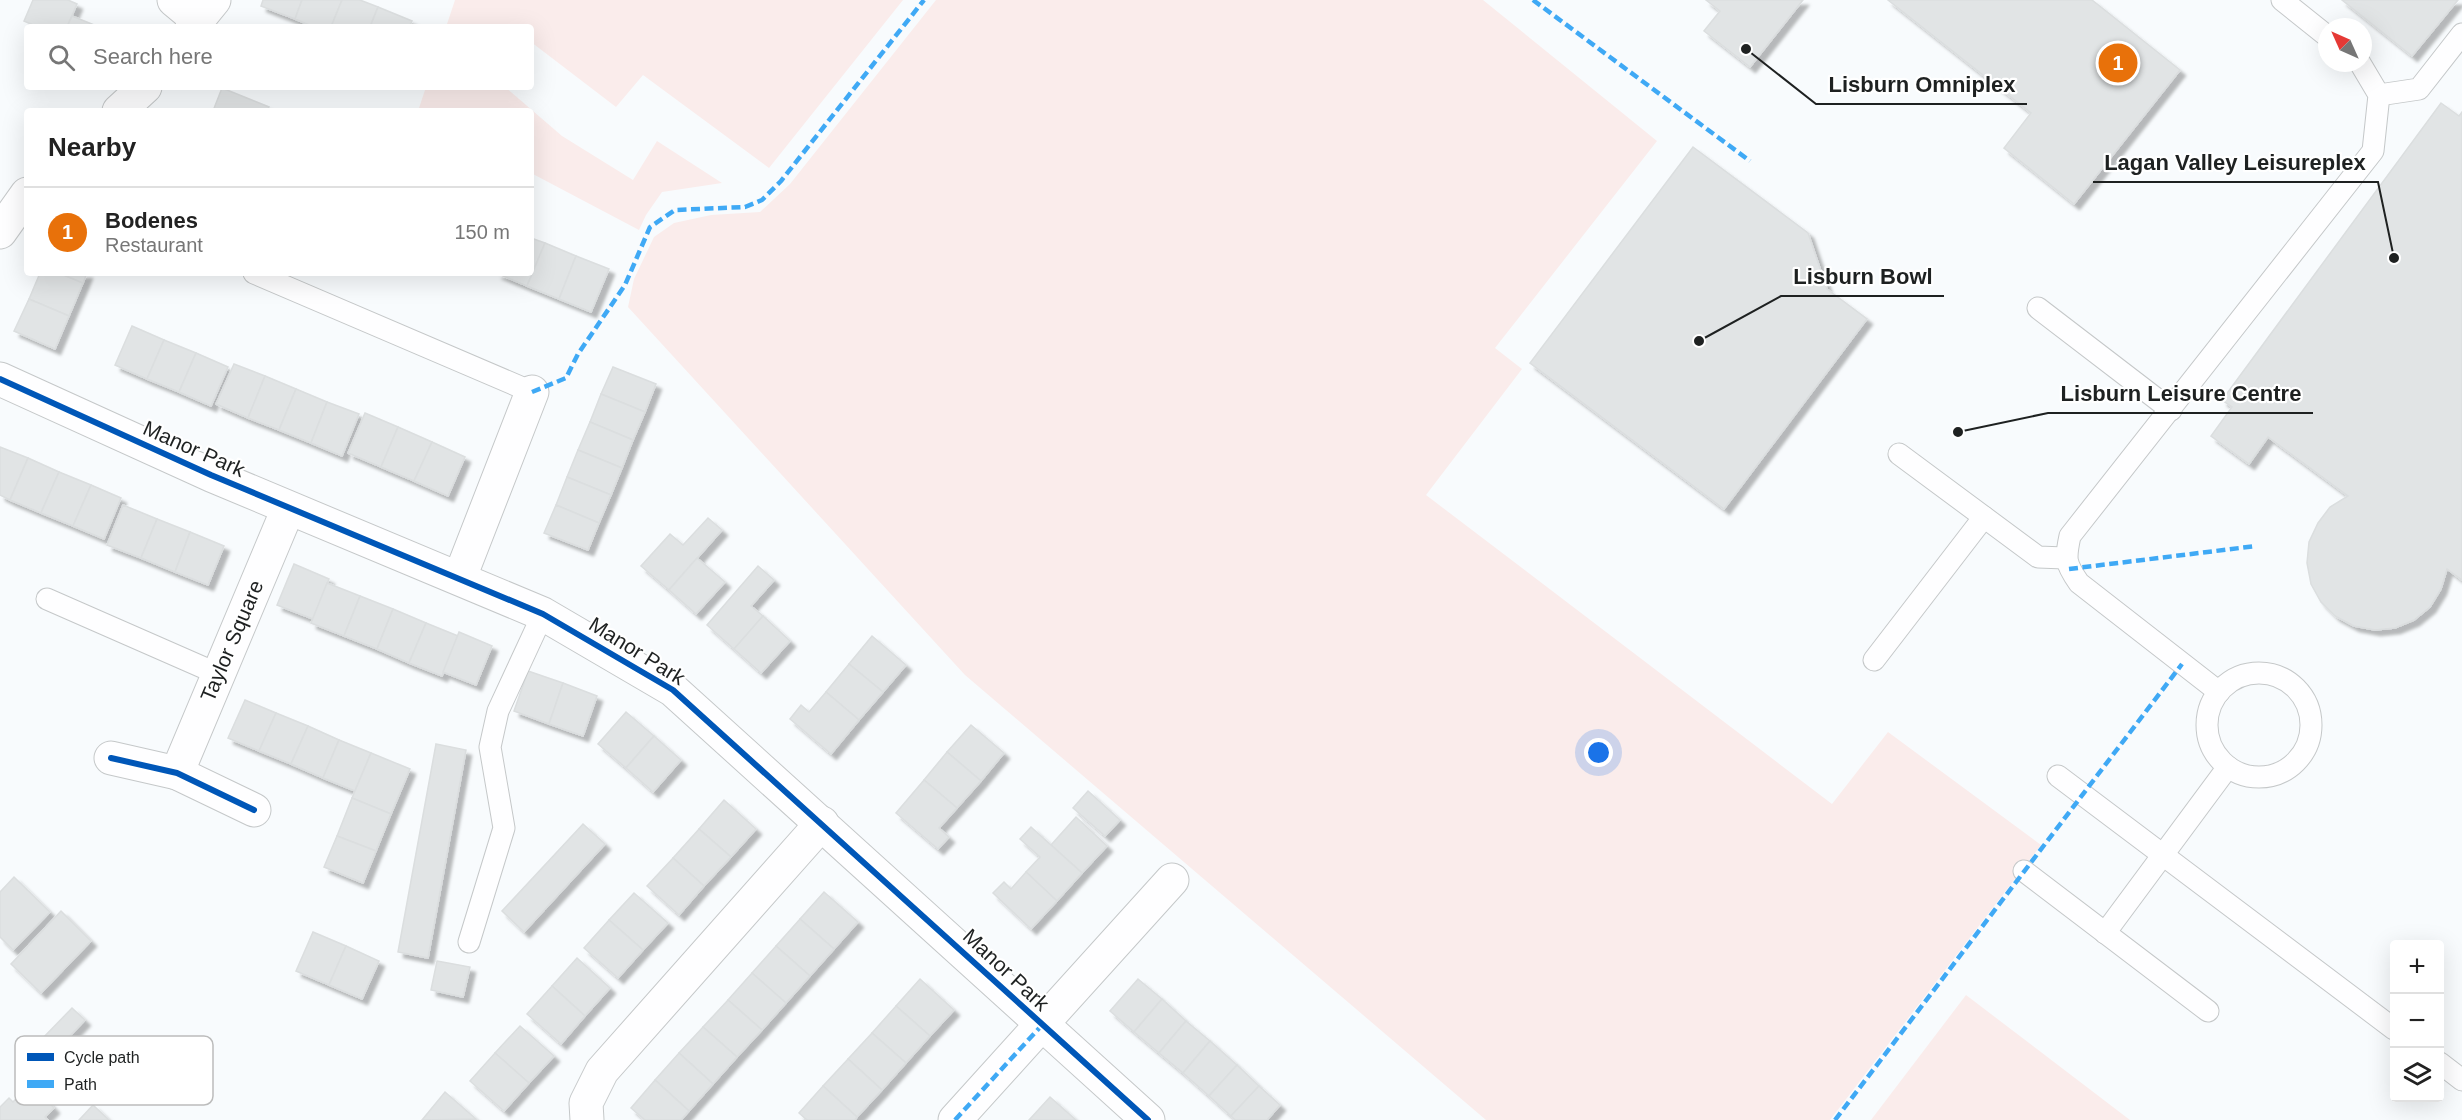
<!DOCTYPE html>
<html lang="en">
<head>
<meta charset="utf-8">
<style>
  :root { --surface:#fff; --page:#f2f2f2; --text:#222; --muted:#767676; --line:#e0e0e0; --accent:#6a6d6e }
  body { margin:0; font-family:Arial,sans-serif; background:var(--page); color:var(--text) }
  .controls { position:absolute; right:18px; bottom:18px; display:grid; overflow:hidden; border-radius:6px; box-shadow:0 6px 24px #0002 }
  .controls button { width:54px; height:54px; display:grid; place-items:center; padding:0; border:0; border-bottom:2px solid var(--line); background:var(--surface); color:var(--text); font:30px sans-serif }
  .compass { position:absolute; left:2318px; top:18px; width:54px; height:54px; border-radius:50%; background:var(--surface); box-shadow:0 6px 24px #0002; rotate:315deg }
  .you { position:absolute; left:1599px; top:753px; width:21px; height:21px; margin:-15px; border:4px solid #fff; border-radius:50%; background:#1a73e8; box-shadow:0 0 0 9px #1a73e833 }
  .badge { display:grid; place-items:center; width:39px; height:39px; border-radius:50%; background:var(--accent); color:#fff; font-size:20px; font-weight:700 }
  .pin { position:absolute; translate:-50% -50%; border:3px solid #fff; box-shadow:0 2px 6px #0006 }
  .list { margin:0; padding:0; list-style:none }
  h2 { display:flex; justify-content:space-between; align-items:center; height:78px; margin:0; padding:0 24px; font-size:26px }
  h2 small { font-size:20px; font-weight:400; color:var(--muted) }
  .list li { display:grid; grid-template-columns:39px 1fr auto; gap:18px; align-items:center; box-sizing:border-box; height:90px; padding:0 24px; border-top:2px solid var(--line) }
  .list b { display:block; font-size:22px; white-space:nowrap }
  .list p { margin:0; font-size:20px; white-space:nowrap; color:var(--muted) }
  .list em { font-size:20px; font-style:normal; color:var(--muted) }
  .icon { flex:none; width:33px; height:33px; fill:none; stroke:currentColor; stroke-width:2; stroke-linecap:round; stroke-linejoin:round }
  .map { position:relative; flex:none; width:2462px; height:1120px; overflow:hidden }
  .search { position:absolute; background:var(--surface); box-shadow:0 6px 24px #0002; left:24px; top:24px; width:510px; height:66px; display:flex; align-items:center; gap:15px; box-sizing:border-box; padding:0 21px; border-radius:6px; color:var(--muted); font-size:22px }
  .panel { position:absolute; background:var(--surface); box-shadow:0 6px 24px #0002; left:24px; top:108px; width:510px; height:168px; border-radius:6px }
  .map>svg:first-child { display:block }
  .green { fill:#faeceb }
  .building { fill:#e1e4e5; stroke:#dbdedf; stroke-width:1.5; filter:url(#shadow) }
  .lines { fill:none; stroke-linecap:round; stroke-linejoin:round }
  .lane-casing { stroke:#c5c8c9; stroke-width:23 }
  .street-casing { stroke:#c5c8c9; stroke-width:35 }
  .lane { stroke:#fefeff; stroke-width:21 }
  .street { stroke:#fefeff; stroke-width:33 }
  .quiet { stroke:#3fa9f5; stroke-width:4.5; stroke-dasharray:9 4.5; stroke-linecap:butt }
  .cycleway-casing { stroke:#fff; stroke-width:10 }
  .cycleway { stroke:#0057b8; stroke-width:6 }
  .labels { text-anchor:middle; stroke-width:4.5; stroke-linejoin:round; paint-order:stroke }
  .street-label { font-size:21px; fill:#1e2121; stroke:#fff }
  .key { fill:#fff; stroke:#bcbcbc; stroke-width:1.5 }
  .key-label { font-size:16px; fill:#1e2121 }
  .leader { fill:none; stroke:#1e2121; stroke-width:2 }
  .callout-dot { fill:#1e2121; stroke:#fff; stroke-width:2 }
  .callout-label { font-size:22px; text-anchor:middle; font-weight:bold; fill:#1e2121; stroke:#fff; stroke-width:4.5; stroke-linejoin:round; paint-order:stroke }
</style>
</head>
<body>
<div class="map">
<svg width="2462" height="1120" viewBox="0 0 2462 1120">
  <defs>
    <filter id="shadow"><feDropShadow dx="5.5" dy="5.5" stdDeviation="1.5" flood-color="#0004"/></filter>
  </defs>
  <rect width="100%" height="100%" fill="#f8fbfd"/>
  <g class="green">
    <polygon points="455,0 903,0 769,168 643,75 616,107 531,42 531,27 446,27"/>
    <polygon points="936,0 1483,0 1657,141 1495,348 1522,369 1426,495 1832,804 1888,732 2041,845 1830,1120 1486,1120 965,675 628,307 634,279 654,237 674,223 711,215 760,212 790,184"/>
    <polygon points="426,87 505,87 562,136 633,180 657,141 722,183 662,192 646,215 639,230 531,173 531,111 418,111"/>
    <polygon points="1966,995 2130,1120 1871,1120"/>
  </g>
  <g class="building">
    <polygon points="33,0 68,0 77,4 67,27 38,27 24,21"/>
    <polygon points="263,0 302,0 295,19 261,6"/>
    <polygon points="302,0 342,0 331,27 314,27 295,19"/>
    <polygon points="342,0 360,0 378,7 370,27 331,27"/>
    <polygon points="1706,0 1803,0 1750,67 1704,31 1720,11"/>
    <polygon points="1888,0 2092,0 2180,70 2074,204 2004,148 2031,113"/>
    <polygon points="2342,0 2458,0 2412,56"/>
    <polygon points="378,7 412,21 409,27 370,27"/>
    <polygon points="72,16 99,27 67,27"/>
    <polygon points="222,88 269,107 267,111 213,111"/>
    <polygon points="2441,103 2459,116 2462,112 2462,580 2447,569 2441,589 2430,607 2414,620 2395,628 2375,630 2354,626 2335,616 2321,602 2311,584 2307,563 2309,542 2318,523 2330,507 2348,496 2268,437 2249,464 2211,436 2232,407 2222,400"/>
    <polygon points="1693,147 1808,233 1827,289 1867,319 1724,509 1530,363"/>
    <polygon points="531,238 545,243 527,286 496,273 531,273"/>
    <polygon points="545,243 576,256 559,299 527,286"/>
    <polygon points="576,256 609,269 591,312 559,299"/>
    <polygon points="40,273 59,273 83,283 69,316 29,299"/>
    <polygon points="59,273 87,273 83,283"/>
    <polygon points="29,299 69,316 55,349 14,331"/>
    <polygon points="132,326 164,340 147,379 115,365"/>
    <polygon points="164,340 196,353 179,392 147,379"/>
    <polygon points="196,353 228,367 211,406 179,392"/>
    <polygon points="234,364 265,376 248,418 216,404"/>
    <polygon points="613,367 656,384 645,412 601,394"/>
    <polygon points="265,376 296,389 279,430 248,418"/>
    <polygon points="296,389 327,402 311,443 279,430"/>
    <polygon points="601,394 645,412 633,440 590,422"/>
    <polygon points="327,402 359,414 342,456 311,443"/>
    <polygon points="365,413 398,427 381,467 348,453"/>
    <polygon points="590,422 633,440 622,468 578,450"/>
    <polygon points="398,427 432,442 414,481 381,467"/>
    <polygon points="432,442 465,457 448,496 414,481"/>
    <polygon points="0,447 28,458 10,500 0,495"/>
    <polygon points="578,450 622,468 611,495 567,477"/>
    <polygon points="28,458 59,472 41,513 10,500"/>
    <polygon points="59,472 91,485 73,526 41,513"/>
    <polygon points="567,477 611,495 599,523 556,505"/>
    <polygon points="91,485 121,498 104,539 73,526"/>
    <polygon points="123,505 157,519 141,558 107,545"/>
    <polygon points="556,505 599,523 588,550 544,533"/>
    <polygon points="708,518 722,530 669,590 641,566 670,534 683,545"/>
    <polygon points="157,519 190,532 175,572 141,558"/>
    <polygon points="190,532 224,546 208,585 175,572"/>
    <polygon points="697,558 725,582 696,614 669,590"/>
    <polygon points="294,564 329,579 313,619 277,605"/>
    <polygon points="758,566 774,580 751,606 763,616 734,649 707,625"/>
    <polygon points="327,583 360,596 344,636 311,623"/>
    <polygon points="360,596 393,609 377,649 344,636"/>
    <polygon points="393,609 426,623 409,663 377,649"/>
    <polygon points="763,616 790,641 761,673 734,649"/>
    <polygon points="426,623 458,636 442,676 409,663"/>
    <polygon points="459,632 492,646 476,685 443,672"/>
    <polygon points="872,636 906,665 883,692 849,664"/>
    <polygon points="849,664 883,692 859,720 826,692"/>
    <polygon points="528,671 563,683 549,724 514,711"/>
    <polygon points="563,683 597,696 583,736 549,724"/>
    <polygon points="826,692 859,720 831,754 790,719 801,705 809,712"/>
    <polygon points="245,700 276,713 259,751 228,738"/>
    <polygon points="626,712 654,736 626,768 598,744"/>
    <polygon points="276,713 308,726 291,764 259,751"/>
    <polygon points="971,725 1004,753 981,781 947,752"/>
    <polygon points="308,726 339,740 323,778 291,764"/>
    <polygon points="654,736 681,760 653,792 626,768"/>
    <polygon points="339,740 371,753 355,791 323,778"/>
    <polygon points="436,744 466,750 428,958 398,952"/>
    <polygon points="947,752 981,781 957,808 924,780"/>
    <polygon points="371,753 410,769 391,814 352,798"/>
    <polygon points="924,780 957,808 939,828 949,837 938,849 896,813"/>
    <polygon points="1088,791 1120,820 1105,836 1073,808"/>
    <polygon points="352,798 391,814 376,851 337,836"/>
    <polygon points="724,800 756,829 731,857 699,829"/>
    <polygon points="1076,817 1107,846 1082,873 1051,845"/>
    <polygon points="583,824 605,844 524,932 502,911"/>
    <polygon points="1031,827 1082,873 1057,901 1026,872 1040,857 1020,839"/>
    <polygon points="699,829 731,857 704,886 673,858"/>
    <polygon points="337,836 376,851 363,883 324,867"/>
    <polygon points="673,858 704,886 679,915 647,886"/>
    <polygon points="1026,872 1057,901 1031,929 993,893 1004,882 1011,889"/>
    <polygon points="14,877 50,912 13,950 0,937 0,892"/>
    <polygon points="824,892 858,922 834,949 800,919"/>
    <polygon points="634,893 668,923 643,950 609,920"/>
    <polygon points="61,911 91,941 41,993 11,964"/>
    <polygon points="800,919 834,949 810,976 776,946"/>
    <polygon points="609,920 643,950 618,978 584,948"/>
    <polygon points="313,932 346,946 329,985 296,971"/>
    <polygon points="346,946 379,961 362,999 329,985"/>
    <polygon points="776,946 810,976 786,1003 752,973"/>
    <polygon points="577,958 610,988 585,1016 552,986"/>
    <polygon points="437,961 470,967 463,997 431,990"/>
    <polygon points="752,973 786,1003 762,1030 728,1000"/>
    <polygon points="920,979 954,1010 930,1036 896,1006"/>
    <polygon points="1138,979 1162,999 1134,1032 1110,1011"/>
    <polygon points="552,986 585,1016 561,1044 527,1014"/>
    <polygon points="1162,999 1186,1021 1159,1053 1134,1032"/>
    <polygon points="728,1000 762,1030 737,1057 703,1027"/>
    <polygon points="896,1006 930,1036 906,1063 872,1033"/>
    <polygon points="72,1008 85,1020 51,1056 38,1043"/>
    <polygon points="1186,1021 1210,1041 1183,1073 1159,1053"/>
    <polygon points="520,1026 554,1056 529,1083 495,1053"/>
    <polygon points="703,1027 737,1057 713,1084 679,1053"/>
    <polygon points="872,1033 906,1063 882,1090 848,1059"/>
    <polygon points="1210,1041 1237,1065 1209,1096 1183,1073"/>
    <polygon points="495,1053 529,1083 504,1111 470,1081"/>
    <polygon points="679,1053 713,1084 689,1111 655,1080"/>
    <polygon points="848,1059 882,1090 857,1117 823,1086"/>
    <polygon points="1237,1065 1259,1086 1231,1116 1209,1096"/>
    <polygon points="655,1080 689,1111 681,1120 645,1120 631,1108"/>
    <polygon points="31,1083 54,1108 45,1117 48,1120 0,1120 0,1107 9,1098 13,1102"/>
    <polygon points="823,1086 857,1117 855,1120 807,1120 799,1113"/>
    <polygon points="1259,1086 1280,1105 1267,1120 1235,1120 1231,1116"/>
    <polygon points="445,1092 476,1119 422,1120"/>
    <polygon points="1050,1097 1076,1120 1029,1120"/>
    <polygon points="93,1105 109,1120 79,1120"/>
  </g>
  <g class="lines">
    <defs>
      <g id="lane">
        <polyline points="2282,0 2327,36"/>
        <polyline points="2379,95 2419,89 2462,34"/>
        <polyline points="254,273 532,392"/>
        <polyline points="2038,308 2171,410"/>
        <polyline points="1899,454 2038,557 2065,558"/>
        <polyline points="47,599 218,674"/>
        <polyline points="1874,660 1984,517"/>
        <circle cx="2259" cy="725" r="52"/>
        <path d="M 2219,692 L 2079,583 C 2065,563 2065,559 2070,536 L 2373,151 L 2379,95 L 2360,63"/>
        <polyline points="2058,776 2394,1029"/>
        <polyline points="2024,871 2208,1011"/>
        <polyline points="2105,933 2228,767"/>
        <polyline points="469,942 504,828 490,747 498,711 543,614"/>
        <polyline points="2440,1063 2462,1080"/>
      </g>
      <g id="street">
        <polyline points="174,0 198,20"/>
        <polyline points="192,27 214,0"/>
        <polyline points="119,111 145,87"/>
        <polyline points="0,232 27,194"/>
        <polyline points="0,379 211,475 543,614 673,690 1148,1120"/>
        <polyline points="460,577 532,392"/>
        <polyline points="111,758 177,773 254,810"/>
        <polyline points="177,773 288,509"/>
        <polyline points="587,1120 586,1103 602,1071 822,823"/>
        <polyline points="955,1120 1172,880"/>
      </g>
    </defs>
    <use href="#lane" class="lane-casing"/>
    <use href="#street" class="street-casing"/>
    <use href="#lane" class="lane"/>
    <use href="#street" class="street"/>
    <g class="quiet">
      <polyline points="1533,0 1750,161"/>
      <polyline points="532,392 566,378 578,354 625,285 650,227 675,210 745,207 762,200 781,181 924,0"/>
      <polyline points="2069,569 2256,546"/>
      <polyline points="955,1120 1042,1025"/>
      <polyline points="1835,1120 2182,664"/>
    </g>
    <defs>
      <g id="cycleway">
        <polyline points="0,379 211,475 543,614 673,690 1148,1120"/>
        <polyline points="111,758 177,773 254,810"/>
      </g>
    </defs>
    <use href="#cycleway" class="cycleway-casing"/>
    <use href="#cycleway" class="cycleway"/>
  </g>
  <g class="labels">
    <g class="street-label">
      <text transform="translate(194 449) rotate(24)" y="7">Manor Park</text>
      <text transform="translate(232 641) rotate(-67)" y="7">Taylor Square</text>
      <text transform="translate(637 651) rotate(32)" y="7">Manor Park</text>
      <text transform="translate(1006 970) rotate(43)" y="7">Manor Park</text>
    </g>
  </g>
  <rect x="15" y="1036" width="198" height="69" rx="9" class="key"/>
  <rect x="27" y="1053" width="27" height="8" fill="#0057b8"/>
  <rect x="27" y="1080" width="27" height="8" fill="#3fa9f5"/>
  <g class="key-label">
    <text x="64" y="1063">Cycle path</text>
    <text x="64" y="1090">Path</text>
  </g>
  <path class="leader" d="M1746 49L1816 104H2027M2394 258L2378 182H2093M1699 341L1781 296H1944M1958 432L2048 413H2313"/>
  <g class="callout-dot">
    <circle cx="1746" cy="49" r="6"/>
    <circle cx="2394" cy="258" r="6"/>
    <circle cx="1699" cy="341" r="6"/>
    <circle cx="1958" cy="432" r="6"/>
  </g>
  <g class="callout-label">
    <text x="1922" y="92">Lisburn Omniplex</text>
    <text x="2235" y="170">Lagan Valley Leisureplex</text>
    <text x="1863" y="284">Lisburn Bowl</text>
    <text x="2181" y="401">Lisburn Leisure Centre</text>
  </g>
</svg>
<div class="controls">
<button>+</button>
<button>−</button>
<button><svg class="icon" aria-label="layers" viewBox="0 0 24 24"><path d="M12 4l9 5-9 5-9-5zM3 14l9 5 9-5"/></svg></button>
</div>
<svg class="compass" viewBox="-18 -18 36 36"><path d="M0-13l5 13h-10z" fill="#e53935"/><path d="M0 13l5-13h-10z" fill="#767676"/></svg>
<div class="you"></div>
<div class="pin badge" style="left:2118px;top:63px;background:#e8710a">1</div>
<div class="search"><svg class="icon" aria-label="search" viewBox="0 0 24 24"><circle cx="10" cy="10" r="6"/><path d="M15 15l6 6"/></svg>Search here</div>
<section class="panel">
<h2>Nearby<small></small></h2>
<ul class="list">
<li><span class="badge" style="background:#e8710a">1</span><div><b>Bodenes</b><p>Restaurant</p></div><em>150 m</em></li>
</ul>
</section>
</div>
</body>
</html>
